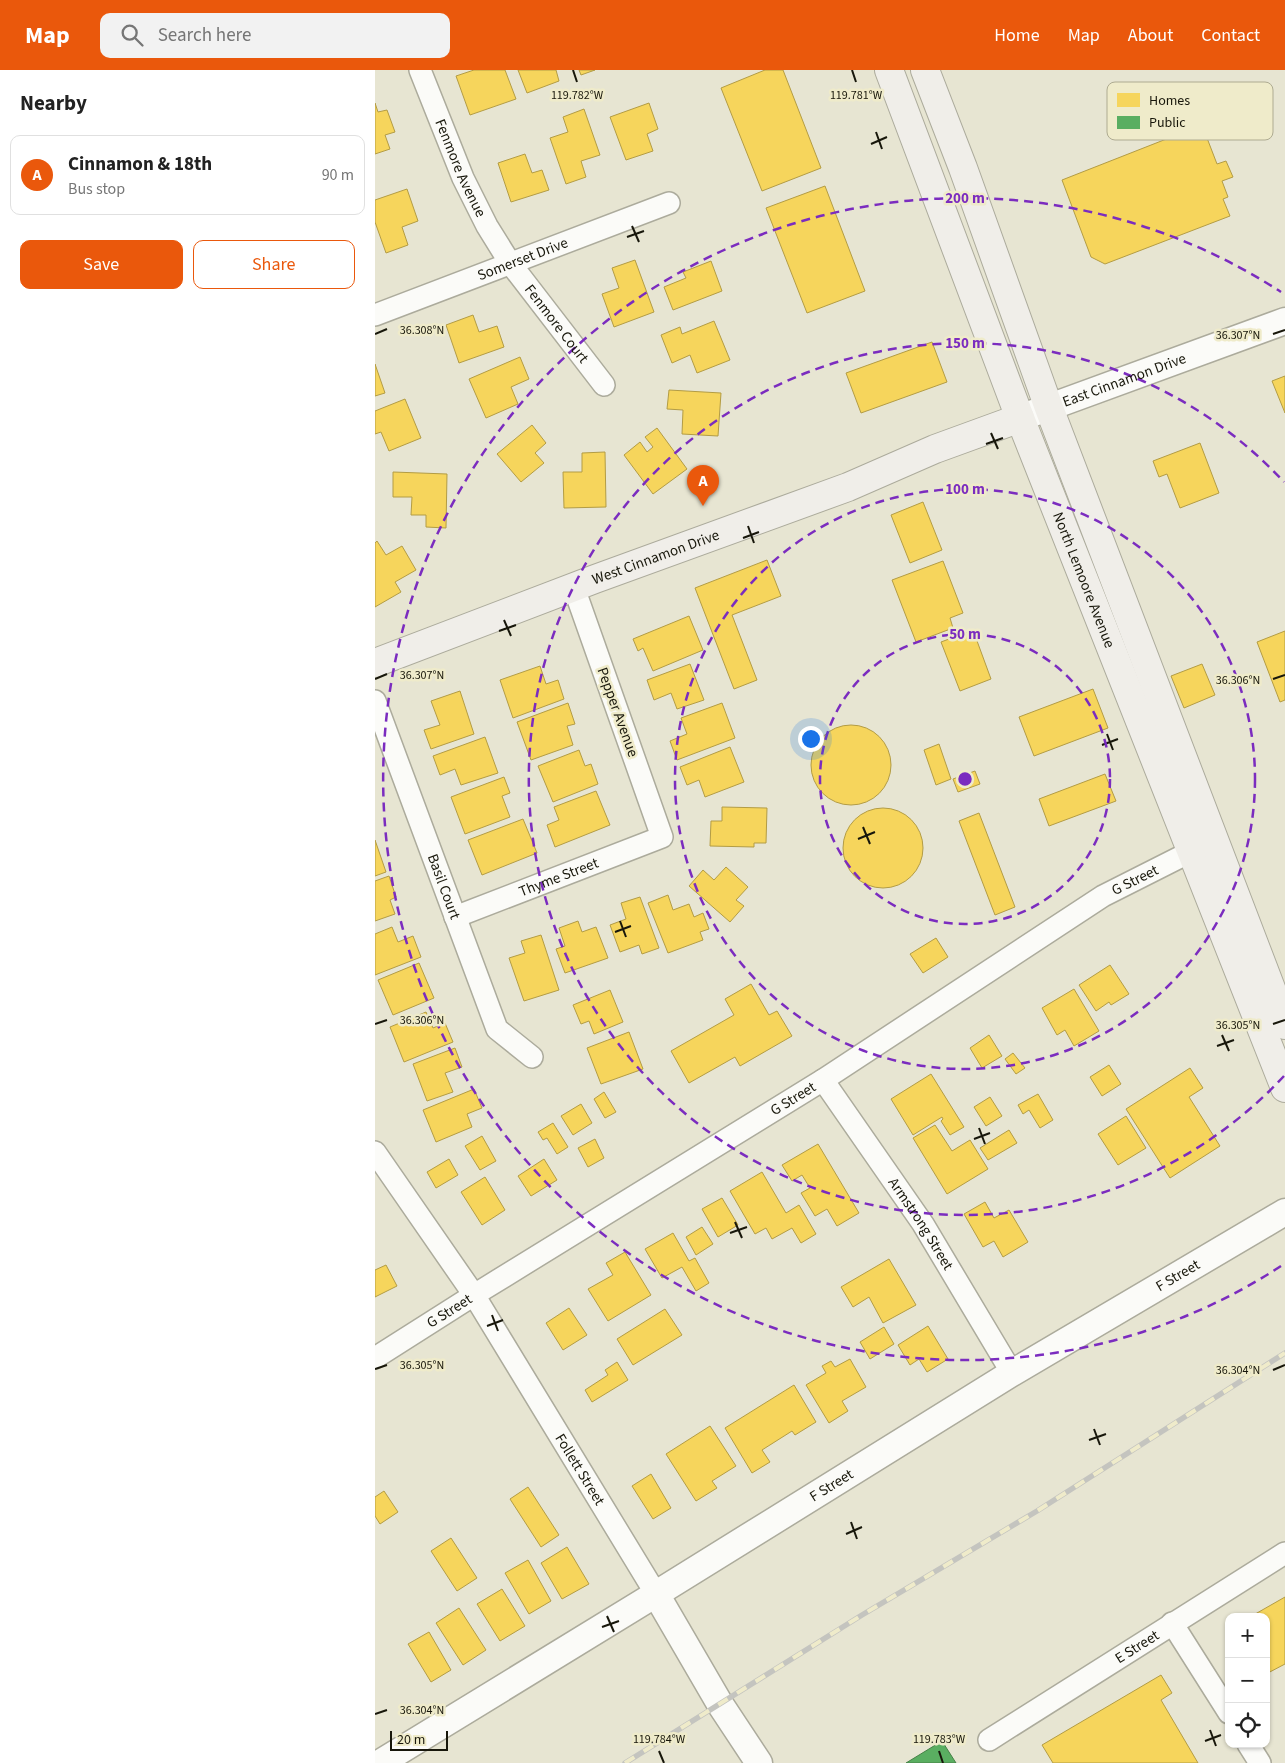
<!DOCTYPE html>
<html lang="en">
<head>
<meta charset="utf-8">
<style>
  :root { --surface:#fff; --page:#f2f2f2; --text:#222; --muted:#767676; --line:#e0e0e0; --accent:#ea580c }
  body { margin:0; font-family:"Source Sans 3",sans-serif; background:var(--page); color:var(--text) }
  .controls { position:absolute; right:15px; bottom:15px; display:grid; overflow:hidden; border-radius:10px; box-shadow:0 1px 4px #0004 }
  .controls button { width:45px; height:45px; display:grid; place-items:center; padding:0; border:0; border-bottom:1px solid var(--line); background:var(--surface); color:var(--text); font:25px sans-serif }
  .scale { position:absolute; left:15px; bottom:12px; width:58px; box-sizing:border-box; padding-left:5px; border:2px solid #18170b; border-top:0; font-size:14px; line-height:18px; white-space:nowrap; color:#18170b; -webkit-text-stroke:4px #efebca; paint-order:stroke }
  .you { position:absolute; left:435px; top:668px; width:18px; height:18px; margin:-12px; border:4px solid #fff; border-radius:50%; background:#1a73e8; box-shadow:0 0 0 8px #1a73e833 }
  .badge { display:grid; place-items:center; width:32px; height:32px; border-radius:50%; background:var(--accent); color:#fff; font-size:16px; font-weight:700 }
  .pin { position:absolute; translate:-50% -41px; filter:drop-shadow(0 1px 2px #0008) }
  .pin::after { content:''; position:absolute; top:26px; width:18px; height:15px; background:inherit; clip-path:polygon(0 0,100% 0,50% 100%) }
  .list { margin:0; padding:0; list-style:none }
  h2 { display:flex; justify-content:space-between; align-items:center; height:65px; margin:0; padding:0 20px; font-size:21px }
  h2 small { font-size:16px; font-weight:400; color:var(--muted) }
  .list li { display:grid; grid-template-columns:32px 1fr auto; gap:15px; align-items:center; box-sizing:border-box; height:80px; margin:0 10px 10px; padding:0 10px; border:1px solid var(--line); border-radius:10px }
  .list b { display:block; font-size:19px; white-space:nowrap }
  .list p { margin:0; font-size:16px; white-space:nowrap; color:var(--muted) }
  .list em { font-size:16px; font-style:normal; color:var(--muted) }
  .actions { display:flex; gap:10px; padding:15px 20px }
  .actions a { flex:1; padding:11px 0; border:1px solid var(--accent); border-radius:10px; text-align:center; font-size:18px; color:var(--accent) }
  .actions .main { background:var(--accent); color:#fff }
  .icon { flex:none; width:28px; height:28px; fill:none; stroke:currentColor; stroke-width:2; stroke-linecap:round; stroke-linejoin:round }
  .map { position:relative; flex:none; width:910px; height:1693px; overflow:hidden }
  header { display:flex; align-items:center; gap:30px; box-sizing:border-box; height:70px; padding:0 25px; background:var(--accent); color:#fff }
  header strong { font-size:24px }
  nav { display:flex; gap:28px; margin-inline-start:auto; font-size:18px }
  .search { width:350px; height:45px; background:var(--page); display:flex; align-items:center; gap:12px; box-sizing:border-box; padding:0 18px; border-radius:10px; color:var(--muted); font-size:19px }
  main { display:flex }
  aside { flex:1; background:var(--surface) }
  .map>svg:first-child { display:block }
  .homes { fill:#f6d55c; stroke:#b39c44 }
  .public { fill:#5aae61; stroke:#468147 }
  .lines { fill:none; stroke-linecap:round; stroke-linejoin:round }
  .minor-casing { stroke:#acab9c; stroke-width:24 }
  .tertiary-casing { stroke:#acab9c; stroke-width:29 }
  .secondary-casing { stroke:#acab9c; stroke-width:30 }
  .minor { stroke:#fbfbf8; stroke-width:21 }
  .tertiary { stroke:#fbfbf8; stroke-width:26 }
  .secondary { stroke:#f0eee9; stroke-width:28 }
  .rail-casing { stroke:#c4c4bf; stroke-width:5.5 }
  .rail { stroke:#efebca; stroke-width:4; stroke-dasharray:11; stroke-linecap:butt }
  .ticks { fill:none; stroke:#18170b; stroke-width:2 }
  .ring { fill:none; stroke:#7b2cbf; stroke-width:2.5; stroke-dasharray:9 6 }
  .labels { text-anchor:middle; stroke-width:5; stroke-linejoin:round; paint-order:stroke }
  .street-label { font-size:15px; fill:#18170b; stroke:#efebca }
  .key { fill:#efebca; stroke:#aeab91; stroke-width:1 }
  .key-label { font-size:14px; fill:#18170b }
  .ticks-label { font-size:12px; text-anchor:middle; fill:#18170b; stroke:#efebca; stroke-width:5; stroke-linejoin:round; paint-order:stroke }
  .centre { fill:#7b2cbf; stroke:#efebca; stroke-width:2.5 }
  .ring-label { font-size:15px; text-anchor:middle; font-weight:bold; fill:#7b2cbf; stroke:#efebca; stroke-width:5; stroke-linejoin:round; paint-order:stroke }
</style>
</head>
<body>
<header>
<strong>Map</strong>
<div class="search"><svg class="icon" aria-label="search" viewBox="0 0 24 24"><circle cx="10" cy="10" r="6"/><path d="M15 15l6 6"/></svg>Search here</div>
<nav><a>Home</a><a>Map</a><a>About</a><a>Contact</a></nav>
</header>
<main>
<aside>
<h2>Nearby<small></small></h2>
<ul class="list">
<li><span class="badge">A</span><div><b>Cinnamon &amp; 18th</b><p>Bus stop</p></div><em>90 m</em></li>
</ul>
<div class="actions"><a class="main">Save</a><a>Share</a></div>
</aside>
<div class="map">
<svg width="910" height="1693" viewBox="0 0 910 1693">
  <rect width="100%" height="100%" fill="#e7e5d2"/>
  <g class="homes">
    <polygon points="99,0 130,0 141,29 95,45 81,6"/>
    <polygon points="143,0 181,0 184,11 152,23"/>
    <polygon points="204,0 220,0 206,5"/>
    <polygon points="390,0 408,0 446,98 387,121 346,18"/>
    <polygon points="0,33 3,42 12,40 20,62 10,65 15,79 0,84"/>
    <polygon points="274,33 283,59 272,64 278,81 251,90 235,47"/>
    <polygon points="209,39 225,85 206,91 211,107 191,114 175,68 193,62 188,47"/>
    <polygon points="827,55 842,94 851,91 858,107 847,111 853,127 848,129 855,146 730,194 716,187 687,110"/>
    <polygon points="150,84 157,103 167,100 174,120 136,132 123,93"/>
    <polygon points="450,116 490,221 432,243 391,138"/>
    <polygon points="32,119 43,151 27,157 33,175 11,183 0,152 0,130"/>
    <polygon points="260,190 279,242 239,257 227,224 244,218 237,198"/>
    <polygon points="336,191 347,221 298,240 289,217 311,208 308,202"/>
    <polygon points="98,245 104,262 122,256 129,277 84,293 71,255"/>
    <polygon points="339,251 355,290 322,303 315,285 297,293 286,265 305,257 307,264"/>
    <polygon points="557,272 572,312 486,343 471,303"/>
    <polygon points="145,287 154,309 136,317 143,334 111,348 94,309"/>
    <polygon points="0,294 10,323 0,326"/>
    <polygon points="910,306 910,343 897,311"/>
    <polygon points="294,320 346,323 343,366 307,364 308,340 292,339"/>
    <polygon points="30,329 46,368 14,381 6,362 0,364 0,341"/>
    <polygon points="157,355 171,373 160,383 169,393 146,412 122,384"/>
    <polygon points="282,358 312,399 278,424 249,385 265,372 272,382 278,377 270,367"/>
    <polygon points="825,373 844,423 805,438 792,404 784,407 778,391"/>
    <polygon points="230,382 231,437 189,438 188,402 207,402 207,383"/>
    <polygon points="18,402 72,404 71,458 51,457 51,445 36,445 37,427 18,427"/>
    <polygon points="548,432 567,480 535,493 516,445"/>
    <polygon points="2,471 11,485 27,476 41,500 20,512 26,522 0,537 0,473"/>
    <polygon points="392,490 406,526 357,545 382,610 359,619 320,518"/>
    <polygon points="568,491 588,543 575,548 578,558 541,572 517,510"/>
    <polygon points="314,546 328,580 278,601 268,578 263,581 258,569"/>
    <polygon points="598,560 616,609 585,621 566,572"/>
    <polygon points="910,561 910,630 905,632 882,572"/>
    <polygon points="315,594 329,630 302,639 296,623 279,630 272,610"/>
    <polygon points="827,594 840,625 809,638 796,606"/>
    <polygon points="165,596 171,614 183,610 189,629 138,648 125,610"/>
    <polygon points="718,619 733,658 659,686 644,647"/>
    <polygon points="85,621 99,664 56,679 49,660 65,655 56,631"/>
    <polygon points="193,633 200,654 192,656 198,675 156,690 142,652"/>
    <polygon points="347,633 360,668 302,690 295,671 312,664 306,648"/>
    <circle cx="476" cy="695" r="40"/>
    <polygon points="110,667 123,703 86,715 80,699 65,705 58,686"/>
    <polygon points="564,674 576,709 561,715 549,680"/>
    <polygon points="355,677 369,712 330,727 324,710 312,715 305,697"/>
    <polygon points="204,680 210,696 216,694 223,714 178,732 163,696"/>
    <polygon points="600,701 605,714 583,722 578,709"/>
    <polygon points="730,704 741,731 674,756 664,729"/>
    <polygon points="129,707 135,723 127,726 135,747 90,764 76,727"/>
    <polygon points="221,721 235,755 180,777 172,755 184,750 179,737"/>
    <polygon points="347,737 392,738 391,773 379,773 379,777 335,776 336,751 347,751"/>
    <circle cx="508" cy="778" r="40"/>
    <polygon points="604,743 640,837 620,845 584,751"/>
    <polygon points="148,749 162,783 107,805 93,770"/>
    <polygon points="0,770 11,802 0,806"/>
    <polygon points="351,797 373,817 361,830 369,836 355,852 314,816 328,800 339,810"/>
    <polygon points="14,806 21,827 15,830 20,844 0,851 0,811"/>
    <polygon points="293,825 298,840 314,834 319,847 328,843 334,859 325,862 328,870 293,883 273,833"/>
    <polygon points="265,827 284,878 267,884 264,875 245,882 235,855 251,849 246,833"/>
    <polygon points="203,851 207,862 221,857 233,888 190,903 181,879 190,876 184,858"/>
    <polygon points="17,857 23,872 38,866 46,887 0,905 0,864"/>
    <polygon points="166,865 184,920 149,931 134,888 150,883 146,871"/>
    <polygon points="561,868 573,887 548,903 535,884"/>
    <polygon points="44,893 59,928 18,945 3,910"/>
    <polygon points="735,895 754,924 736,935 734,932 721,941 704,915"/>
    <polygon points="376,914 394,945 402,941 417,966 365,996 360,987 314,1013 296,981 359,945 350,929"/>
    <polygon points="699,919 724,961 699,976 690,960 682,965 667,938"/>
    <polygon points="235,920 248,952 219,964 214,951 206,954 198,935"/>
    <polygon points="51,942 58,958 70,953 78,972 29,992 15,957"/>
    <polygon points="254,962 268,999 226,1014 212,978"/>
    <polygon points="614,965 627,986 607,998 595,978"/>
    <polygon points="80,978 87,997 70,1003 78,1022 52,1031 38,994"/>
    <polygon points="638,983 650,998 641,1004 630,989"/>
    <polygon points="734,995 746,1014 727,1026 715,1007"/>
    <polygon points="815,998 828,1018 814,1027 845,1076 795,1108 751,1039"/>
    <polygon points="556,1004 589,1057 575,1065 566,1051 568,1049 567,1047 538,1065 516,1029"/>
    <polygon points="99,1019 107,1038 92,1044 97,1057 61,1072 48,1040"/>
    <polygon points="229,1022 241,1042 230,1048 219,1029"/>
    <polygon points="663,1024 678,1050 665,1058 654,1040 648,1044 643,1035"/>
    <polygon points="615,1027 627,1046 611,1056 599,1037"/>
    <polygon points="206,1034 217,1053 198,1065 186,1046"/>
    <polygon points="751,1046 771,1078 743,1095 723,1064"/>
    <polygon points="178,1053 193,1077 182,1084 172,1068 168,1070 163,1062"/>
    <polygon points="560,1055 577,1081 595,1070 613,1099 572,1124 538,1068"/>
    <polygon points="634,1060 642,1073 613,1090 605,1078"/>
    <polygon points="107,1066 121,1091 105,1100 90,1076"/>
    <polygon points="220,1069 229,1088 213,1097 203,1078"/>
    <polygon points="443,1074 484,1143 462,1156 452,1139 440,1146 426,1123 435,1118 427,1105 417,1111 407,1095"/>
    <polygon points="74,1089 83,1105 61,1118 52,1102"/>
    <polygon points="169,1089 182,1110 156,1126 143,1106"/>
    <polygon points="387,1102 411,1143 424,1135 441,1164 426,1173 417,1158 397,1169 391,1158 380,1164 355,1121"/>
    <polygon points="110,1107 130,1140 107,1155 86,1122"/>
    <polygon points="347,1128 363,1155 343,1167 327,1139"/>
    <polygon points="610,1132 619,1148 634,1140 653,1172 628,1187 619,1171 608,1177 589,1144"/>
    <polygon points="327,1157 338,1174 321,1185 311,1167"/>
    <polygon points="298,1163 314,1191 320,1188 334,1213 321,1221 307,1197 287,1208 270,1179"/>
    <polygon points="250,1182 276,1225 233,1251 213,1219 238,1205 231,1193"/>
    <polygon points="514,1189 541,1235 508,1253 494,1227 478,1237 466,1217"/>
    <polygon points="11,1195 22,1216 0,1227 0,1200"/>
    <polygon points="194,1238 212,1265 188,1280 171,1253"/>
    <polygon points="290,1239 307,1265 258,1295 242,1269"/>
    <polygon points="553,1256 573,1289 552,1302 544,1289 535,1295 523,1275"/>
    <polygon points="509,1257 519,1274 495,1289 485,1272"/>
    <polygon points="475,1289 491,1317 467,1331 473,1341 454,1353 431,1315 451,1303 447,1296 456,1291 460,1297"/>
    <polygon points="242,1292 253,1310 217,1332 210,1320 233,1305 230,1300"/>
    <polygon points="419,1315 441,1352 420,1365 417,1361 387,1380 395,1392 377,1403 350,1358"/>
    <polygon points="335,1356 361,1396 337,1411 342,1418 321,1431 291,1384"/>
    <polygon points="276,1404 296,1438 278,1449 257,1416"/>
    <polygon points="153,1417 184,1465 166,1477 135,1429"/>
    <polygon points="9,1421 23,1442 5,1454 0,1446 0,1427"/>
    <polygon points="76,1468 102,1508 82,1521 56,1481"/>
    <polygon points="192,1477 214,1514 187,1529 166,1493"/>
    <polygon points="153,1490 176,1531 154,1544 130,1503"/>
    <polygon points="127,1519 150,1556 125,1571 102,1534"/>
    <polygon points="910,1527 910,1594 891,1604 891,1547 875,1547"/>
    <polygon points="84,1538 111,1580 88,1595 61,1553"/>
    <polygon points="54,1562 76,1600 56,1612 33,1574"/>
    <polygon points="786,1605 797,1623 786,1630 823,1693 678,1693 667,1675"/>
  </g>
  <polygon class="public" points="567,1671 581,1693 531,1693"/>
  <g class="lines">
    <defs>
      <g id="minor">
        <path id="s1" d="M 45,0 L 88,108 L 112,156 L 135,193 L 229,315"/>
        <path id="s2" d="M 0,245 L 294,133"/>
        <path id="s3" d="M 0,631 L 122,959 L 157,987"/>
        <path id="s4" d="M 80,847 L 287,767 L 199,518"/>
        <path id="s5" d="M 448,1010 L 548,1154 L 637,1303"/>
        <path id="s6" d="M 0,1082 L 99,1225 L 281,1524"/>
        <path id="s7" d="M 0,1288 L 99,1225 L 448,1010 L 728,826 L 831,774"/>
        <polyline points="797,1553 854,1643"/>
        <path id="s8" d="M 614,1670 L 910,1483"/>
        <polyline points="873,1674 885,1693"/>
      </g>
      <g id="tertiary">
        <path id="s9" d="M 645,348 L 910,251"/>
        <polyline points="281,1524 345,1634 384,1693"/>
        <path id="s10" d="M 5,1693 L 281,1524 L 637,1303 L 910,1142"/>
      </g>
      <g id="secondary">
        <path id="s11" d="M 514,0 L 645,348 L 910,1018"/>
        <polyline points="550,0 588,98 674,338 910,955"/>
        <path id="s12" d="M 0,593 L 220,509 L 473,417 L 560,379 L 645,348"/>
      </g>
    </defs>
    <use href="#minor" class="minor-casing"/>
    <use href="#tertiary" class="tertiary-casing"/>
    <use href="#secondary" class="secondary-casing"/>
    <use href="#minor" class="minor"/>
    <use href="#tertiary" class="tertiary"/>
    <use href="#secondary" class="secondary"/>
    <defs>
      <polyline id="rail" points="250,1693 487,1545 662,1441 910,1283"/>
    </defs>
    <use href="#rail" class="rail-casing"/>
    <use href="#rail" class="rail"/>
  </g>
  <path class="ticks" d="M 198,0 L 202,12M 477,0 L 481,12M 501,62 L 507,79M 496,74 L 512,67M 257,156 L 264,172M 252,167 L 269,161M 0,264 L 12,259M 898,264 L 910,260M 616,363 L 623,379M 611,374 L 628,368M 373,456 L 379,473M 368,468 L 384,462M 129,550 L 136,566M 124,561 L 141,555M 0,609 L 12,604M 898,609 L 910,605M 732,664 L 738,680M 727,675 L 743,669M 488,757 L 495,774M 483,769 L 500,762M 245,851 L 251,867M 240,862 L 256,856M 0,954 L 12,950M 898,954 L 910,950M 847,965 L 854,981M 842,976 L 859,970M 604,1058 L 610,1074M 599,1069 L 615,1063M 360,1152 L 367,1168M 355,1163 L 372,1157M 117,1245 L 123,1261M 112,1256 L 128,1250M 0,1299 L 12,1295M 898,1300 L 910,1295M 719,1359 L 725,1375M 714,1370 L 731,1364M 476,1452 L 482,1469M 471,1464 L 487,1457M 232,1546 L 239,1562M 227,1557 L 244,1551M 0,1644 L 12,1640M 835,1660 L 841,1676M 830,1671 L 846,1665M 284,1681 L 289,1693M 564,1681 L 568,1693"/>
  <g class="ring">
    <circle cx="590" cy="709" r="145"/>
    <circle cx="590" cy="709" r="290"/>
    <path d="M909 1006A436 436 0 1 1 909 412"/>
    <path d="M906 1196A581 581 0 1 1 906 222"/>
  </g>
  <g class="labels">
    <g class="street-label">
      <text dy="5" stroke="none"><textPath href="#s1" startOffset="106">Fenmore Avenue</textPath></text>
      <text dy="5" stroke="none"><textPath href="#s2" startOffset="158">Somerset Drive</textPath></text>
      <text dy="5" stroke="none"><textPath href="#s1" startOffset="290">Fenmore Court</textPath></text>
      <text dy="5" stroke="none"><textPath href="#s9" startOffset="111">East Cinnamon Drive</textPath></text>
      <text dy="5" stroke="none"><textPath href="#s12" startOffset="300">West Cinnamon Drive</textPath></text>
      <text dy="5" stroke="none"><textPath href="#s11" startOffset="546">North Lemoore Avenue</textPath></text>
      <text transform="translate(243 642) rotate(70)" y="5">Pepper Avenue</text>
      <text dy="5" stroke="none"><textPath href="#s4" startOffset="111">Thyme Street</textPath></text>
      <text dy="5" stroke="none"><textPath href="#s7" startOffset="898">G Street</textPath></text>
      <text dy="5" stroke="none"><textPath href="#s3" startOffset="198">Basil Court</textPath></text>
      <text dy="5" stroke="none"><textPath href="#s7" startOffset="492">G Street</textPath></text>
      <text dy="5" stroke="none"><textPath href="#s5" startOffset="174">Armstrong Street</textPath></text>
      <text dy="5" stroke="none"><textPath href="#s10" startOffset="935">F Street</textPath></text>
      <text dy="5" stroke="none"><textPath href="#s7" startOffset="88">G Street</textPath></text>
      <text dy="5" stroke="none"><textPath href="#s6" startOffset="378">Follett Street</textPath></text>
      <text dy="5" stroke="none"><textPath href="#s10" startOffset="530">F Street</textPath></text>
      <text dy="5" stroke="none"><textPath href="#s8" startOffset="175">E Street</textPath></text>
    </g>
  </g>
  <rect x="732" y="12" width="166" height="58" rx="8" class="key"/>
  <rect x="742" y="23" width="23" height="14" fill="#f6d55c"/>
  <rect x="742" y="46" width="23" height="13" fill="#5aae61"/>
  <g class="key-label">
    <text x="774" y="35">Homes</text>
    <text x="774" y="57">Public</text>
  </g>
  <g class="ticks-label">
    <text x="202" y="29">119.782°W</text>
    <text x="481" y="29">119.781°W</text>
    <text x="47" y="264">36.308°N</text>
    <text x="863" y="269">36.307°N</text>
    <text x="47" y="609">36.307°N</text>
    <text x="863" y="614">36.306°N</text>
    <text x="47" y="954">36.306°N</text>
    <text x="863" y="959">36.305°N</text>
    <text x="47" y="1299">36.305°N</text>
    <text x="863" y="1304">36.304°N</text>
    <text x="47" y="1644">36.304°N</text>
    <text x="284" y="1673">119.784°W</text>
    <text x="564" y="1673">119.783°W</text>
  </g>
  <circle cx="590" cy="709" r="8" class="centre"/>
  <g class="ring-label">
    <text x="590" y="133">200 m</text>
    <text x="590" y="278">150 m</text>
    <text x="590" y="424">100 m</text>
    <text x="590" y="569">50 m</text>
  </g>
</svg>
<div class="controls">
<button>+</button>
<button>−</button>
<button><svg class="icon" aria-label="locate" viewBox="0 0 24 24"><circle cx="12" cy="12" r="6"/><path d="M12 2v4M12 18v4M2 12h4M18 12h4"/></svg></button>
</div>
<div class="scale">20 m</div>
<div class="you"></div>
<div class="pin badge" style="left:328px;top:436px">A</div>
</div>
</main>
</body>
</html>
